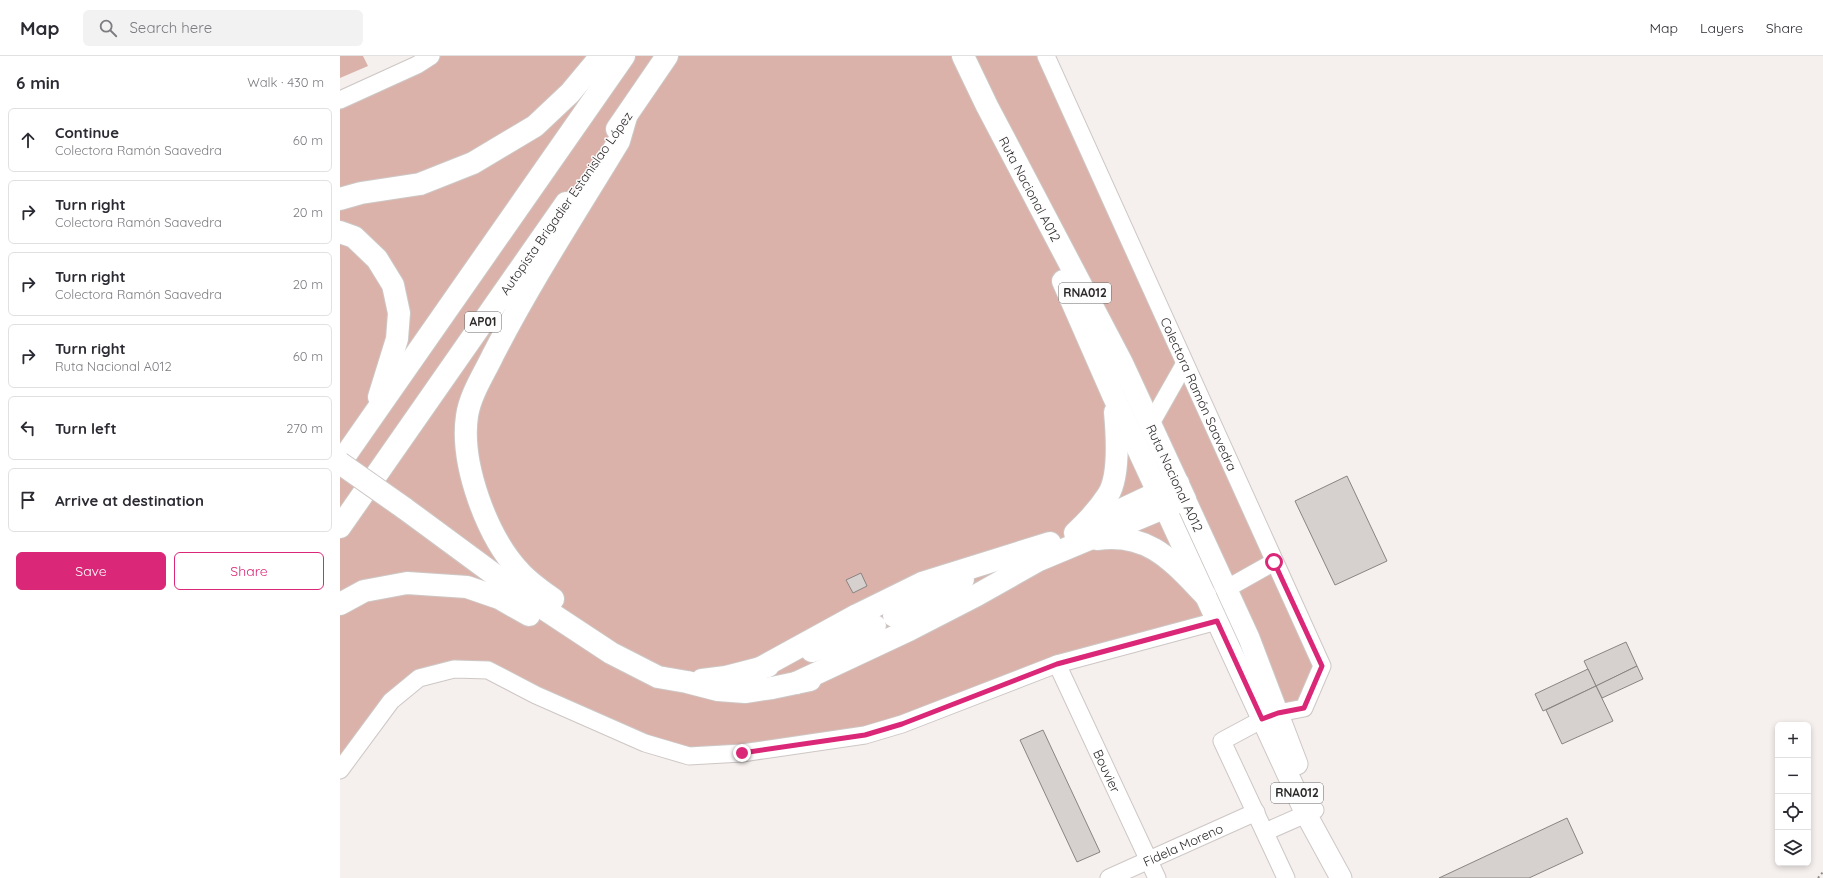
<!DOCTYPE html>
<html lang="en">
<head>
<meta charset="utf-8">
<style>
  :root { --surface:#fff; --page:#f2f2f3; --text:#2b2b33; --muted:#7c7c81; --line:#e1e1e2; --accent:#db2777 }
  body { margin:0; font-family:Quicksand,sans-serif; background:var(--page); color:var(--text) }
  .controls { position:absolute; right:12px; bottom:12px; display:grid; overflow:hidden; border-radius:6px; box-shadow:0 2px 6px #0003 }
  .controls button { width:36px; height:36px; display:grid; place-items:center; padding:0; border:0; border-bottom:1px solid var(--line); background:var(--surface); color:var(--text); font:20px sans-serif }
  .stop { position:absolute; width:12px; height:12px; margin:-9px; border:3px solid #db2777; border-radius:50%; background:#fff }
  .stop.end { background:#db2777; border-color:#fff; box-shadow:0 1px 4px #0008 }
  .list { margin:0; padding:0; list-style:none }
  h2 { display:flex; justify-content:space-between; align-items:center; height:52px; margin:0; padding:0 16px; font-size:17px }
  h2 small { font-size:13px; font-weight:400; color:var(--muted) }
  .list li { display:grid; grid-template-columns:26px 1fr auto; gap:12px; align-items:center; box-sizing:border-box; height:64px; margin:0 8px 8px; padding:0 8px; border:1px solid var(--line); border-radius:6px }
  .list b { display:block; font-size:15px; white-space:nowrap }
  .list p { margin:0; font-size:13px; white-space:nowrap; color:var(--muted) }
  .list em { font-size:13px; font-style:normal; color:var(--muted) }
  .actions { display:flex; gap:8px; padding:12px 16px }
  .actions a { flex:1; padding:9px 0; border:1px solid var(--accent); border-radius:6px; text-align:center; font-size:14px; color:var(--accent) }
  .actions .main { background:var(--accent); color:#fff }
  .icon { flex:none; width:22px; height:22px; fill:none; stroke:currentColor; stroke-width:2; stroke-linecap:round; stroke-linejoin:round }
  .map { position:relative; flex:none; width:1483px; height:822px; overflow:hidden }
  header { display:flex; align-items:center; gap:24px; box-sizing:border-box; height:56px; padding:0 20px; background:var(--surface); border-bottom:1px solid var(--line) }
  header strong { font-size:19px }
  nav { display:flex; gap:22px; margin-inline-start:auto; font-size:14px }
  .search { width:280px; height:36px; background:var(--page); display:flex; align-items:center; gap:10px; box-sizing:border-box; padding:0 14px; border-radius:6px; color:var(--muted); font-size:15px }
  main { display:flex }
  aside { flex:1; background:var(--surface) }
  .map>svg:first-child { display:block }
  .green { fill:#dbb2a9 }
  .building { fill:#d6d0ce; stroke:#898382 }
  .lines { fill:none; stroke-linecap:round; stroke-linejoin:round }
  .minor-casing { stroke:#cdc7c5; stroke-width:19 }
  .major-casing { stroke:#cdc7c5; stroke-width:23 }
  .highway-casing { stroke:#cdc7c5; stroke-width:24 }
  .path { stroke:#908c8b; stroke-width:2; stroke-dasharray:2 3; stroke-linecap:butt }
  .minor { stroke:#fff; stroke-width:17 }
  .major { stroke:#fff; stroke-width:21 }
  .highway { stroke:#fff; stroke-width:22 }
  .highway-bridge-casing { stroke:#cdc7c5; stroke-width:24; stroke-linecap:butt }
  .highway-bridge { stroke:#fff; stroke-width:22 }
  .route { stroke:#db2777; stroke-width:5 }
  .labels { text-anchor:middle; stroke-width:3; stroke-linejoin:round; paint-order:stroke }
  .shield { fill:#fefdfd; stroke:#6b6969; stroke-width:1 }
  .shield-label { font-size:12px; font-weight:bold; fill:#2c2929 }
  .street-label { font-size:13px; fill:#2c2929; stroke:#fefdfd }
</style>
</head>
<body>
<header>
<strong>Map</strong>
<div class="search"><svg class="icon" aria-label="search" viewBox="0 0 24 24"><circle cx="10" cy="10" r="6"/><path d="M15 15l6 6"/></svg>Search here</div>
<nav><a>Map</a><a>Layers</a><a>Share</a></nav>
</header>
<main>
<aside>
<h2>6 min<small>Walk · 430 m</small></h2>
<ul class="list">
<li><svg class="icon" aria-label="ahead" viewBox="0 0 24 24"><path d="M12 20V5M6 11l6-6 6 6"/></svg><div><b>Continue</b><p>Colectora Ramón Saavedra</p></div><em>60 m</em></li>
<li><svg class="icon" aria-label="right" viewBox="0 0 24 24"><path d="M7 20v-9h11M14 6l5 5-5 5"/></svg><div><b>Turn right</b><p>Colectora Ramón Saavedra</p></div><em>20 m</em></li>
<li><svg class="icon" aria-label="right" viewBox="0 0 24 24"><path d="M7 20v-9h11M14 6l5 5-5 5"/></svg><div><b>Turn right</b><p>Colectora Ramón Saavedra</p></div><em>20 m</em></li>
<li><svg class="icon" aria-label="right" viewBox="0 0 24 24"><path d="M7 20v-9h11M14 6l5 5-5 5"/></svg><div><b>Turn right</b><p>Ruta Nacional A012</p></div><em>60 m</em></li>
<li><svg class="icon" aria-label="left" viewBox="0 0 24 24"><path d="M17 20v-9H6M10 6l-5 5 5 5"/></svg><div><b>Turn left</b></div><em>270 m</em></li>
<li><svg class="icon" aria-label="arrive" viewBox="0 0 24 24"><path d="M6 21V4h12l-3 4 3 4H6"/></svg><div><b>Arrive at destination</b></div></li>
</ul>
<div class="actions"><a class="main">Save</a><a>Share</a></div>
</aside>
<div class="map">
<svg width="1483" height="822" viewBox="0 0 1483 822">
  <rect width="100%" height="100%" fill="#f5efed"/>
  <g class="green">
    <polygon points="0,0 23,0 28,10 0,22"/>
    <polygon points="91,0 706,0 982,610 964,652 938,657 877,565 717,608 562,668 349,700 148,614 79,622 0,714 0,44"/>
  </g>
  <g class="building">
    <polygon points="1007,420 1047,505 995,529 955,445"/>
    <polygon points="521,517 527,530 513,537 506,524"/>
    <polygon points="1286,586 1297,610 1256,630 1244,605"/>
    <polygon points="1297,610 1303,623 1262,642 1256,630"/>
    <polygon points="1248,613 1256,630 1203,655 1195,638"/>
    <polygon points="1256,630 1273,665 1222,688 1206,654"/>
    <polygon points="703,674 760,796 737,806 680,684"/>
    <polygon points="1227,762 1243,797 1189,822 1099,822"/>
  </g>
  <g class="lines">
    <defs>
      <g id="minor">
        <path id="s1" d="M 706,0 L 982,610 L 964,652 L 938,657 L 923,663 L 882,685 L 946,822"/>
        <polyline points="0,44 77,9 91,0"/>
        <polyline points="810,369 844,309"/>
        <polyline points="886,533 934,506"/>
        <path id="s2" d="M 717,608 L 817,822"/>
        <polyline points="0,714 51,645 79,622 114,613 148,614 196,639 305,687 349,700 402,697 525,679 562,668 717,608 877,565"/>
        <polyline points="925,776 975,754"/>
        <path id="s3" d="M 769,822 L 916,756"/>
      </g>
      <g id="major">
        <polyline points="845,443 909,582 957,708"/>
        <polyline points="825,452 966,758 1001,822"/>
      </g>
      <g id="highway">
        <polyline points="277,73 327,0"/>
        <polyline points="0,143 21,137 80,128 133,107 195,70 230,37 261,0"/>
        <polyline points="0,176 14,181 37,203 53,229 59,257 57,283 39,341"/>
        <polyline points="723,225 773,339 824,449"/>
        <polyline points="0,407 284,0"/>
        <polyline points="64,452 174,533 271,597 318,621 347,626 378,634 405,636 432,632 470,624"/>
        <polyline points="768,460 838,427"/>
        <polyline points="0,471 226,147"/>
        <path d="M 735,477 C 747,466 759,453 768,439 C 780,420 777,378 775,356"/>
        <path d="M 757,483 C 809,476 832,505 865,539"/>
        <path d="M 213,543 C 202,535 189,526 180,516 C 147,481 120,408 127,360 C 130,339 144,318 153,299 C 191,225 236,156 279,85 L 286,61"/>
        <polyline points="0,548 24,535 67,527 127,531 159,542 189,559"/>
        <polyline points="554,560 590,544 623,523"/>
        <polyline points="472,595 505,584 535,570"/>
        <polyline points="415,615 517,559 582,527 710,487"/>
        <polyline points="362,624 386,621 428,610"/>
        <polyline points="456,627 569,574 637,539 699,504 845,443 782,307 647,50 623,0"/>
      </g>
    </defs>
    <use href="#minor" class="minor-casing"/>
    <use href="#major" class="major-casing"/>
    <use href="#highway" class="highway-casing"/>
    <polyline class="path" points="1478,822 1483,816"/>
    <use href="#minor" class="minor"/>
    <use href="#major" class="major"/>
    <use href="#highway" class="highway"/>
    <defs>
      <polyline id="highway-bridge" points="0,407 64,452"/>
    </defs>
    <use href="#highway-bridge" class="highway-bridge-casing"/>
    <use href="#highway-bridge" class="highway-bridge"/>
  </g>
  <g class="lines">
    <polyline class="route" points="402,697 525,679 562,668 717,608 877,565 922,663 938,657 964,652 982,610 934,506"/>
  </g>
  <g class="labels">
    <g class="shield">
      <rect x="719" y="227" width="52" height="20" rx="3"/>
      <rect x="125" y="256" width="36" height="20" rx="3"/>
      <rect x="931" y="727" width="52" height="20" rx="3"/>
    </g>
    <g class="shield-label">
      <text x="745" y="241">RNA012</text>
      <text x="143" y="270">AP01</text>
      <text x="957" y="741">RNA012</text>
    </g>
    <g class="street-label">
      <text transform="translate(690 133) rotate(62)" y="5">Ruta Nacional A012</text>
      <text transform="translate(226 147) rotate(-55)" y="5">Autopista Brigadier Estanislao López</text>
      <text dy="5" stroke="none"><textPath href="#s1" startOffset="371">Colectora Ramón Saavedra</textPath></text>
      <text transform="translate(835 422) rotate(65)" y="5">Ruta Nacional A012</text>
      <text dy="5" stroke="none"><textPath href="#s2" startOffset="118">Bouvier</textPath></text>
      <text dy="5" stroke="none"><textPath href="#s3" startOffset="81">Fidela Moreno</textPath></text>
    </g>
  </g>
</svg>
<div class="controls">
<button>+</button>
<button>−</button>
<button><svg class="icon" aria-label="locate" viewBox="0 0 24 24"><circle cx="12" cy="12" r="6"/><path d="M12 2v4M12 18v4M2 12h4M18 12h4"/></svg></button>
<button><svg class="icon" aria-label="layers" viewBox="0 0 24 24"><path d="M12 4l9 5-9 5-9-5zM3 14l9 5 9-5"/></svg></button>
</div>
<div class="stop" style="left:934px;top:506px"></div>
<div class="stop end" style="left:402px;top:697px"></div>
</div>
</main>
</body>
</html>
